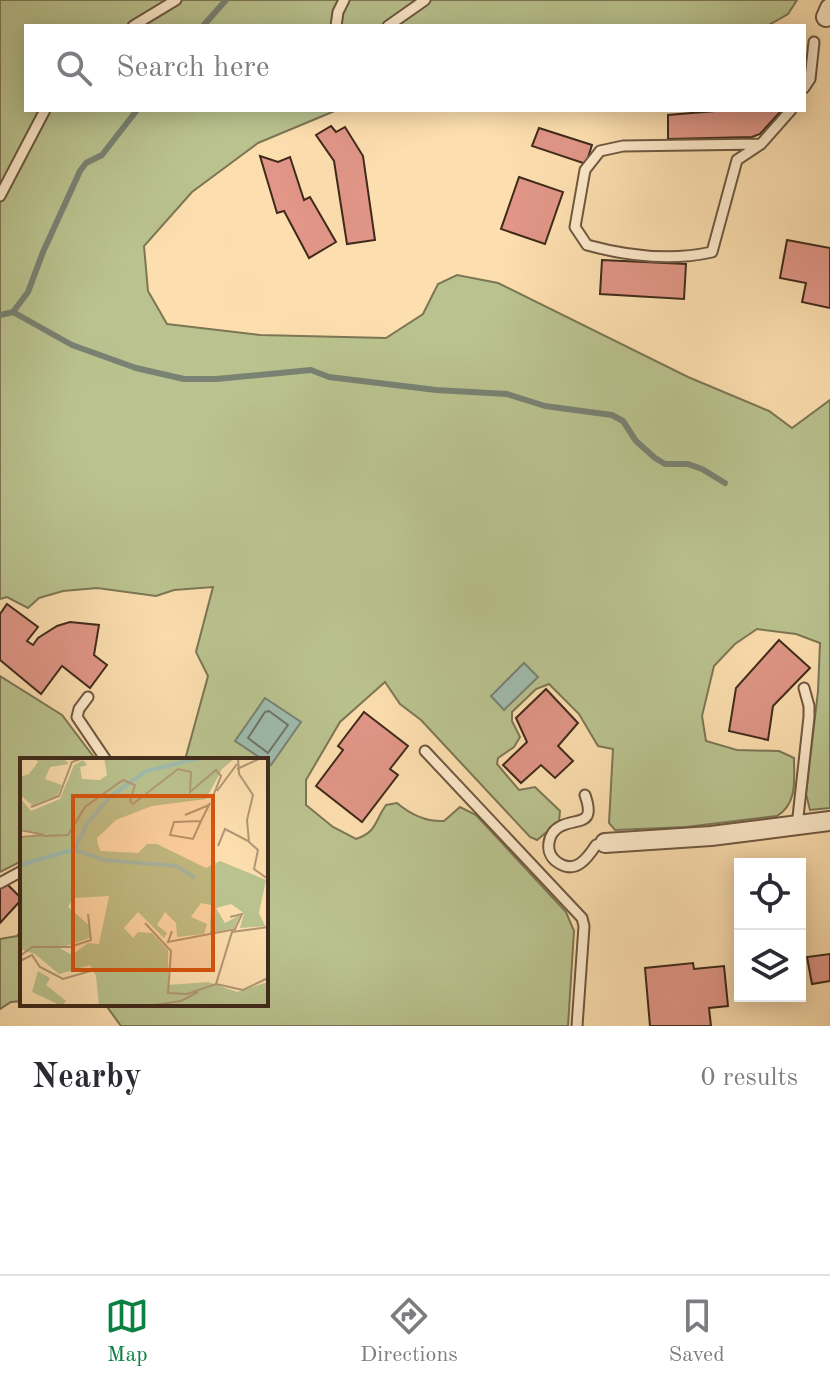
<!DOCTYPE html>
<html lang="en">
<head>
<meta charset="utf-8">
<style>
  :root { --surface:#fff; --page:#f2f2f3; --text:#2b2b33; --muted:#7c7c81; --line:#e1e1e2; --accent:#0b8043 }
  body { margin:0; font-family:"Old Standard TT",serif; background:var(--page); color:var(--text) }
  .controls { position:absolute; right:24px; bottom:24px; display:grid; overflow:hidden; border-radius:0px; box-shadow:0 4px 20px #0003 }
  .controls button { width:72px; height:72px; display:grid; place-items:center; padding:0; border:0; border-bottom:2px solid var(--line); background:var(--surface); color:var(--text); font:40px sans-serif }
  .list { margin:0; padding:0; list-style:none }
  h2 { display:flex; justify-content:space-between; align-items:center; height:104px; margin:0; padding:0 32px; font-size:34px }
  h2 small { font-size:26px; font-weight:400; color:var(--muted) }
  .icon { flex:none; width:44px; height:44px; fill:none; stroke:currentColor; stroke-width:2; stroke-linecap:round; stroke-linejoin:round }
  .map { position:relative; flex:none; width:830px; height:1026px; overflow:hidden }
  .search { position:absolute; background:var(--surface); box-shadow:0 4px 20px #0003; left:24px; right:24px; top:24px; height:88px; display:flex; align-items:center; gap:20px; box-sizing:border-box; padding:0 28px; border-radius:0px; color:var(--muted); font-size:30px }
  .sheet { height:248px; background:var(--surface) }
  nav { display:flex; justify-content:space-around; align-items:center; box-sizing:border-box; height:112px; border-top:2px solid var(--line); background:var(--surface); font-size:22px; color:var(--muted) }
  nav a { display:grid; justify-items:center; gap:4px }
  nav .on { color:var(--accent) }
  .map>svg:first-child { display:block }
  .green { fill:#bac38f; stroke:#7c7655; stroke-width:2 }
  .water { fill:#9fbcae; stroke:#798273; stroke-width:2 }
  .lines { fill:none; stroke-linecap:round; stroke-linejoin:round }
  .shore { stroke:#6f7364; stroke-width:2 }
  .stream { stroke:#798273; stroke-width:6 }
  .building { fill:#e19687; stroke:#3f2a1b; stroke-width:2 }
  .service-casing { stroke:#6e5740; stroke-width:13 }
  .minor-casing { stroke:#6e5740; stroke-width:22 }
  .service { stroke:#feeacb; stroke-width:9 }
  .minor { stroke:#feeacb; stroke-width:18 }
  .inset-river { fill:none; stroke:#9fbcae; stroke-width:4 }
  .inset-road { fill:none; stroke:#b19774; stroke-width:2 }
  .view { fill:#d7540e; fill-opacity:0.15; stroke:#d7540e; stroke-width:4 }
  .inset-edge { fill:none; stroke:#3f2a1b; stroke-width:4 }
</style>
</head>
<body>
<div class="map">
<svg width="830" height="1026" viewBox="0 0 830 1026">
  <rect width="100%" height="100%" fill="#fddfaf"/>
  <filter id="stains"><feTurbulence type="fractalNoise" baseFrequency=".0025" numOctaves="4"/><feColorMatrix values="0 0 0 0 .2 0 0 0 0 .09 0 0 0 0 .02 0 0 0 .5 -.17"/></filter>
  <radialGradient id="worn" r=".72"><stop offset=".6" stop-color="#630" stop-opacity="0"/><stop offset="1" stop-color="#630" stop-opacity=".3"/></radialGradient>
  <g class="green">
    <path d="M 0,0 L 797,0 L 788,14 L 767,26 L 26,26 L 26,110 L 337,110 L 258,143 L 192,192 L 144,246 L 148,291 L 167,324 L 260,335 L 386,338 L 423,314 L 438,284 L 457,275 L 498,283 L 688,377 L 769,411 L 792,428 L 830,400 L 830,808 L 810,810 L 806,794 L 818,691 L 820,643 L 796,634 L 757,629 L 735,644 L 714,666 L 702,716 L 706,741 L 737,750 L 779,751 L 794,758 C 794,779 798,803 777,816 L 686,827 L 615,830 L 609,823 L 613,749 L 598,746 L 579,714 L 549,684 L 536,689 L 512,712 L 512,721 L 520,737 L 514,747 L 498,758 L 497,764 L 519,790 L 535,787 L 560,811 L 559,822 L 537,840 L 530,837 L 421,720 L 400,704 L 385,682 L 340,722 L 306,780 L 306,805 L 333,827 L 356,839 C 377,832 374,822 386,805 L 397,803 C 410,814 427,822 444,821 L 460,807 L 476,815 L 566,912 L 574,931 L 568,1026 L 121,1026 L 105,1004 L 266,1004 L 266,760 L 185,760 L 208,676 L 196,652 L 213,587 L 174,590 L 156,596 L 97,588 L 63,591 L 39,598 L 28,608 L 7,597 L 0,599 Z"/>
    <polygon points="0,676 62,715 96,760 22,760 22,861 0,872"/>
    <polygon points="22,930 22,1001 11,1002 0,1009 0,939 17,936"/>
  </g>
  <g class="water">
    <polygon points="524,663 538,677 504,710 491,696"/>
    <polygon points="265,698 301,722 271,765 235,741"/>
  </g>
  <g class="lines">
    <polygon class="shore" points="269,711 288,725 268,753 248,738 265,712"/>
    <g class="stream">
      <polyline points="203,26 226,0"/>
      <polyline points="13,312 72,345 136,368 184,379 216,379 311,370 329,377 436,390 507,394 545,406 612,415 623,421 636,441 655,458 665,464 688,464 702,469 725,483"/>
      <polyline points="0,315 13,312 28,292 43,252 80,171 86,163 102,155 137,110"/>
    </g>
  </g>
  <g class="building">
    <polygon points="782,110 760,134 752,137 668,139 668,115 728,110"/>
    <polygon points="331,126 336,132 345,127 363,156 375,240 347,244 334,161 316,135"/>
    <polygon points="539,128 592,145 586,164 532,146"/>
    <polygon points="260,156 278,162 290,157 304,200 310,197 336,242 309,258 284,211 277,213"/>
    <polygon points="519,177 563,192 545,244 501,229"/>
    <polygon points="787,240 830,248 830,308 802,302 806,283 780,278"/>
    <polygon points="602,260 686,264 684,299 600,294"/>
    <polygon points="7,604 38,627 27,641 33,645 38,638 57,626 70,622 99,625 94,655 107,665 90,688 62,666 41,694 0,660 0,614"/>
    <polygon points="779,640 810,668 773,706 768,740 729,731 736,688"/>
    <polygon points="546,689 578,723 558,746 573,761 555,778 541,765 521,783 503,765 527,742 516,718"/>
    <polygon points="364,712 408,746 390,769 398,775 362,822 316,786 343,750 338,746"/>
    <polygon points="5,882 22,899 0,923 0,888"/>
    <polygon points="830,954 830,981 812,984 807,957"/>
    <polygon points="693,963 694,969 724,966 728,1006 709,1008 711,1026 650,1026 645,968"/>
  </g>
  <g class="lines">
    <defs>
      <g id="service">
        <polyline points="133,26 176,0"/>
        <polyline points="336,26 338,12 344,0"/>
        <polyline points="388,26 425,0"/>
        <polyline points="804,88 810,79 814,42"/>
        <path d="M 761,144 L 623,146 L 600,151 L 585,170 L 575,227 L 587,245 C 627,256 672,261 712,252 L 737,160 L 761,144 L 791,110"/>
        <polyline points="0,196 45,110"/>
        <polyline points="88,697 79,709 77,717 106,760"/>
        <polyline points="425,751 582,918 584,926 577,1026"/>
        <path d="M 585,795 C 596,826 578,818 561,826 C 547,833 544,853 557,862 C 575,875 587,859 596,845 L 605,843"/>
        <polyline points="797,826 809,717 809,706 804,688"/>
        <polyline points="0,883 22,871"/>
      </g>
      <g id="minor">
        <polyline points="826,17 830,8"/>
        <polyline points="605,843 711,836 830,821"/>
      </g>
    </defs>
    <use href="#service" class="service-casing"/>
    <use href="#minor" class="minor-casing"/>
    <use href="#service" class="service"/>
    <use href="#minor" class="minor"/>
  </g>
  <g transform="translate(20 758)">
    <rect width="248" height="248" fill="#fddfaf"/>
    <path d="M 14,0 L 43,0 L 49,6 L 30,9 L 25,21 L 42,27 L 37,38 L 12,47 L 0,37 L 0,19 L 9,16 L 18,4 ZM 84,0 L 215,0 L 202,11 L 186,41 L 132,48 L 96,62 L 77,80 L 78,87 L 81,93 L 118,95 L 127,86 L 137,86 L 186,110 L 200,103 L 246,122 L 239,155 L 245,168 L 220,170 L 224,155 L 211,146 L 196,150 L 205,165 L 220,157 L 214,170 L 190,175 L 191,147 L 181,145 L 171,159 L 187,166 L 184,176 L 157,179 L 156,165 L 145,154 L 137,167 L 147,175 L 144,180 L 118,154 L 104,170 L 113,180 L 118,174 L 132,175 L 148,192 L 148,227 L 188,224 L 217,234 L 248,224 L 248,248 L 79,248 L 76,218 L 70,207 L 39,216 L 15,196 L 0,191 L 0,80 L 29,77 L 0,71 L 0,40 L 11,53 L 40,41 L 54,7 L 63,2 L 67,7 L 60,9 L 62,21 L 80,22 L 87,17 ZM 89,138 L 79,186 L 68,185 L 52,197 L 40,190 L 70,180 L 70,168 L 48,149 L 53,140 ZM 18,213 L 30,220 L 26,227 L 46,243 L 42,248 L 12,234 Z" fill="#bac38f" fill-rule="evenodd"/>
    <path class="inset-river" d="M 56,92 L 84,102 L 156,108 L 175,120M 0,107 L 55,91 L 66,67 L 91,38 L 126,13 L 180,0"/>
    <path class="inset-road" d="M 218,0 L 219,16 L 233,37 L 227,62 L 229,84 L 238,92 L 234,111 L 248,121M 217,11 L 241,0M 197,33 L 217,6M 11,49 L 39,38 L 52,4 L 63,0M 165,57 L 189,47M 181,63 L 173,81 L 150,77 L 154,64 L 181,63 L 190,45M 0,72 L 25,77 L 0,79M 24,78 L 48,77 L 65,49 L 103,22 L 115,27 L 110,43 L 113,46 L 158,11 L 171,14 L 170,34 L 196,12 L 201,18 L 192,41M 198,88 L 205,71 L 228,83M 210,159 L 222,156 L 215,171M 125,165 L 151,193 L 148,235 L 167,236 L 196,226 L 223,232 L 248,220M 152,173 L 148,184 L 216,171M 0,198 L 12,189 L 50,189 L 71,182 L 68,156M 0,203 L 12,197 L 20,209 L 43,221 L 74,212M 196,226 L 212,174 L 248,169M 128,248 L 161,243 L 178,234"/>
    <path class="view" d="M 53,38 L 193,38 L 193,212 L 53,212 Z"/>
    <rect width="248" height="248" class="inset-edge"/>
  </g>
  <rect width="100%" height="100%" filter="url(#stains)"/>
  <rect width="100%" height="100%" fill="url(#worn)"/>
</svg>
<div class="controls">
<button><svg class="icon" aria-label="locate" viewBox="0 0 24 24"><circle cx="12" cy="12" r="6"/><path d="M12 2v4M12 18v4M2 12h4M18 12h4"/></svg></button>
<button><svg class="icon" aria-label="layers" viewBox="0 0 24 24"><path d="M12 4l9 5-9 5-9-5zM3 14l9 5 9-5"/></svg></button>
</div>
<div class="search"><svg class="icon" aria-label="search" viewBox="0 0 24 24"><circle cx="10" cy="10" r="6"/><path d="M15 15l6 6"/></svg>Search here</div>
</div>
<section class="sheet">
<h2>Nearby<small>0 results</small></h2>
<ul class="list">
</ul>
</section>
<nav>
<a class="on"><svg class="icon" aria-label="map" viewBox="0 0 24 24"><path d="M3 6l6-2 6 2 6-2v14l-6 2-6-2-6 2zM9 4v14M15 6v14"/></svg>Map</a>
<a><svg class="icon" aria-label="directions" viewBox="0 0 24 24"><path d="M12 3l9 9-9 9-9-9zM9 14v-3h6M13 9l2 2-2 2"/></svg>Directions</a>
<a><svg class="icon" aria-label="saved" viewBox="0 0 24 24"><path d="M7 4h10v16l-5-4-5 4z"/></svg>Saved</a>
</nav>
</body>
</html>
